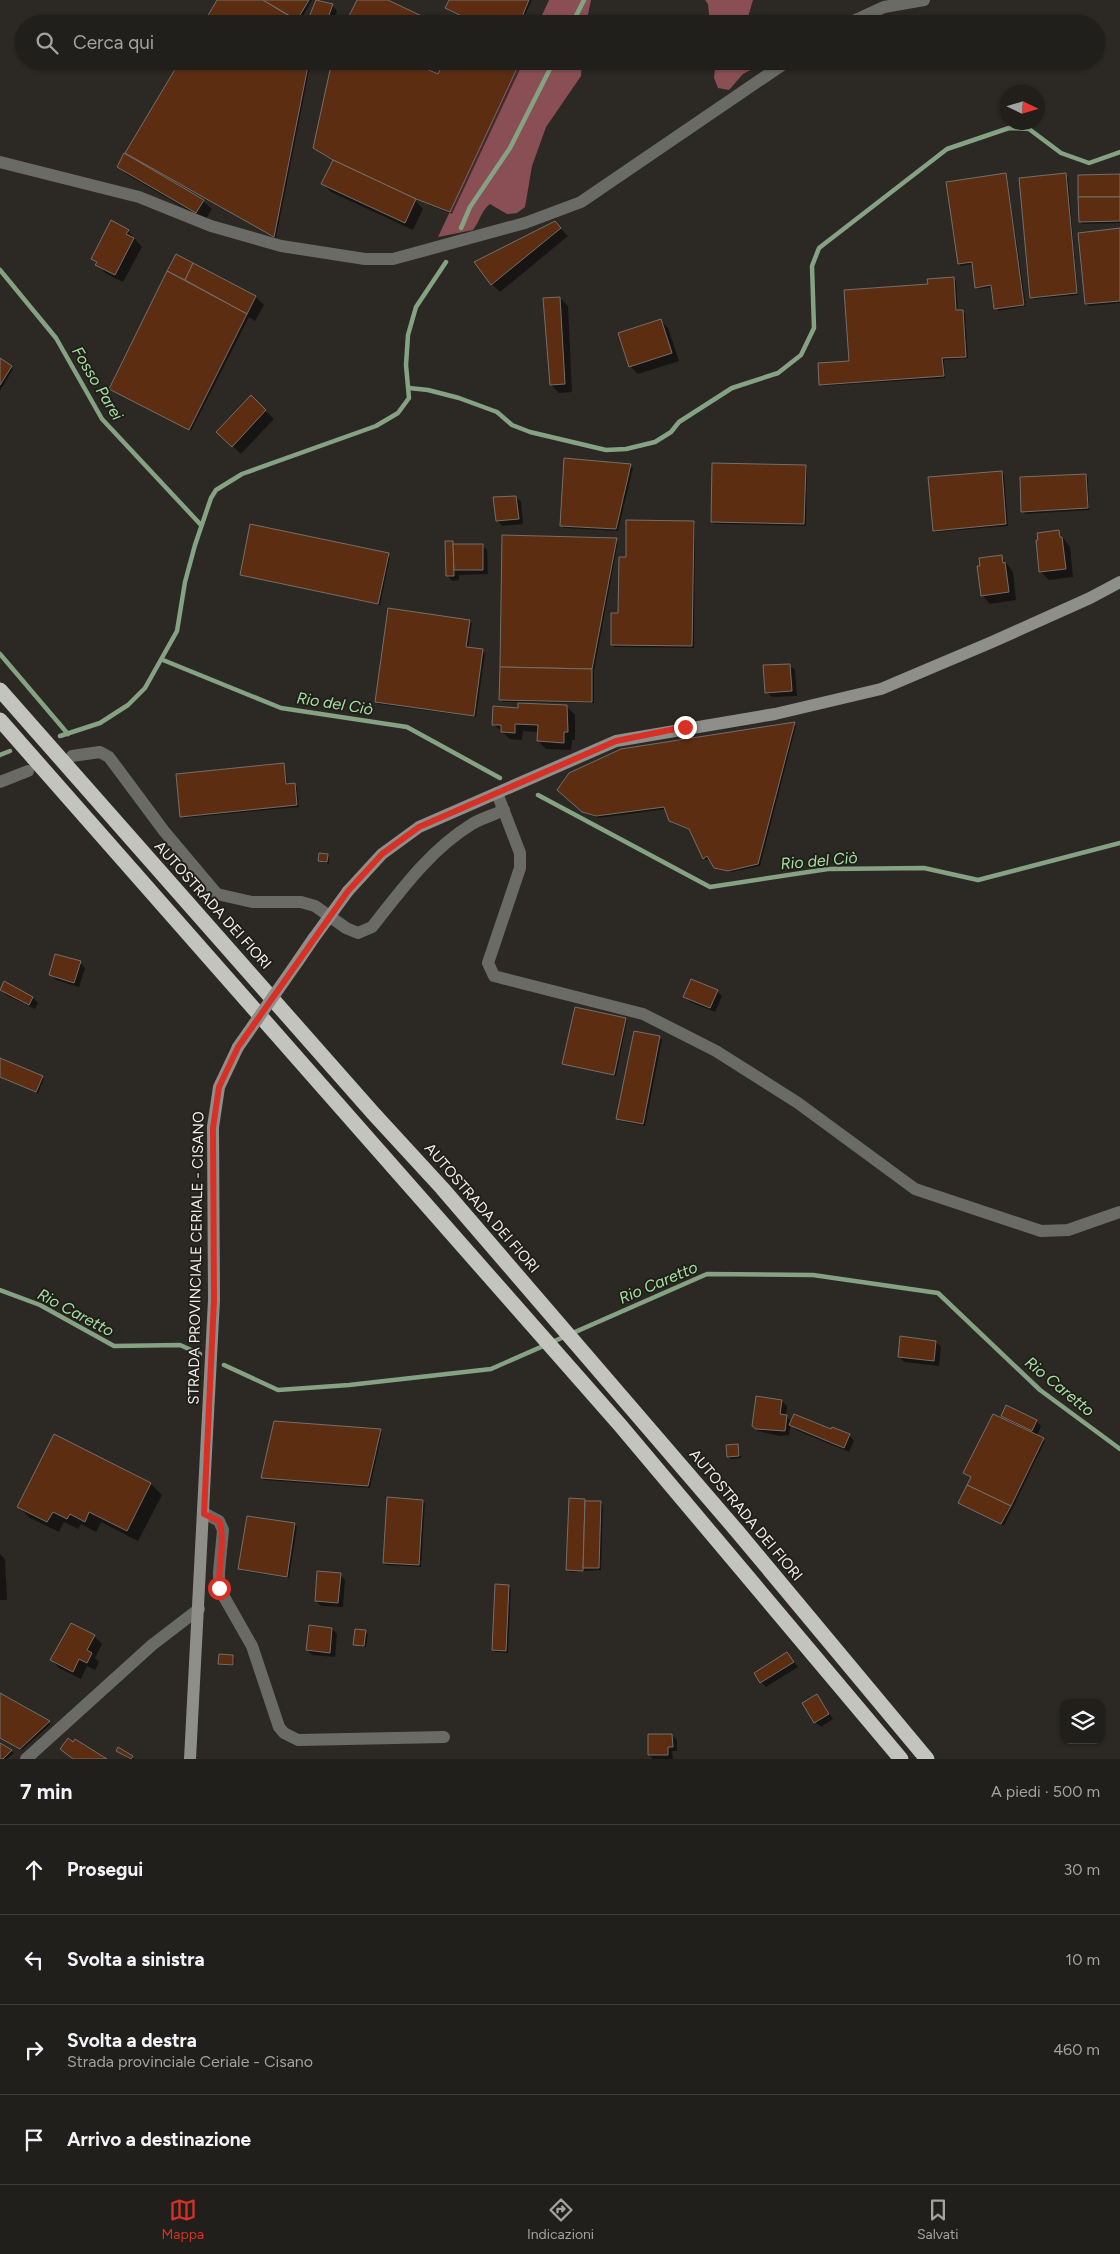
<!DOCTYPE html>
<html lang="it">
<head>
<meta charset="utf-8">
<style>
  :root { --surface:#211f1b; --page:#292724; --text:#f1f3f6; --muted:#a2a2a3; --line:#3e3d3a; --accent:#d93025 }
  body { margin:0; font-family:Figtree,sans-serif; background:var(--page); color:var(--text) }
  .controls { position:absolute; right:15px; bottom:15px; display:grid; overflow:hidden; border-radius:10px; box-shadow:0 1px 4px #0004 }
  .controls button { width:45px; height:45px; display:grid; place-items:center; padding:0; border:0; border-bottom:1px solid var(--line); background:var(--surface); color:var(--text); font:25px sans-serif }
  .compass { position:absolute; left:1000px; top:85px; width:45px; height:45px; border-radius:50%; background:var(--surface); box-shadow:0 1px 4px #0004; rotate:94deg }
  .stop { position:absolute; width:15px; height:15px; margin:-11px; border:4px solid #d93025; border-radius:50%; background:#fff }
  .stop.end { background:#d93025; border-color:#fff; box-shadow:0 1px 5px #0008 }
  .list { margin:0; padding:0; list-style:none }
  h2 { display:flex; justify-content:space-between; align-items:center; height:65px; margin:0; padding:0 20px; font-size:21px }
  h2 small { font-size:16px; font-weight:400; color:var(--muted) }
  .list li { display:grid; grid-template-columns:32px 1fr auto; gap:15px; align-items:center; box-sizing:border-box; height:90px; padding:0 20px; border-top:1px solid var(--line) }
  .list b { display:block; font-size:19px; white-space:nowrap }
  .list p { margin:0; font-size:16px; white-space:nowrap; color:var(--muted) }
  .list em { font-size:16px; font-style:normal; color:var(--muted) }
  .icon { flex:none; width:28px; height:28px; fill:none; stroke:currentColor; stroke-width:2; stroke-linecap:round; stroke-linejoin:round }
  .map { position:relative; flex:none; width:1120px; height:1759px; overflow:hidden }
  .search { position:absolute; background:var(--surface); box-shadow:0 1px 4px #0004; left:15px; right:15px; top:15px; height:55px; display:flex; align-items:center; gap:12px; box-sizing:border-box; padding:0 18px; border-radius:28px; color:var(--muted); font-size:19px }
  .sheet { height:425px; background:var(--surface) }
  nav { display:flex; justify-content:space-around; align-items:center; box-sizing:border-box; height:70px; border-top:1px solid var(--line); background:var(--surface); font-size:14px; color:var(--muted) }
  nav a { display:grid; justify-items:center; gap:2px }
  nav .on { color:var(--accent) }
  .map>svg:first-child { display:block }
  .forest { fill:#8a4f54 }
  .shadow { fill:#0007 }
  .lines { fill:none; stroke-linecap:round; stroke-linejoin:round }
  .stream { stroke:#85a283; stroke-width:4.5 }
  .building { fill:#5d2d12; stroke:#746e6b }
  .minor { stroke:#6a6a67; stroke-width:12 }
  .tertiary { stroke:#6a6a67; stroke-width:12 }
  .secondary { stroke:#8e8e8a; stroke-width:12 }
  .motorway { stroke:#c3c4bd; stroke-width:15 }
  .secondary-bridge { stroke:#8e8e8a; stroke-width:12 }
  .route { stroke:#d93025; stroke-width:6 }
  .labels { text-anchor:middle; stroke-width:4; stroke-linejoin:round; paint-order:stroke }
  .street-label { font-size:15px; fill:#eeede9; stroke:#221f1b }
  .water-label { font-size:16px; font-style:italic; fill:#a2e1a0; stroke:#221f1b }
</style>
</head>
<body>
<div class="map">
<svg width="1120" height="1759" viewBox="0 0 1120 1759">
  <rect width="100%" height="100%" fill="#2c2924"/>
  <g class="forest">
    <polygon points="549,0 591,0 586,24 538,24"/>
    <polygon points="705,0 753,0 746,24 710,24 708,4"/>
    <path d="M 521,61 L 582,61 L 581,76 L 546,127 L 532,166 L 525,207 L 517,213 L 507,214 L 490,204 C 481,211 480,221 473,230 L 438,237 Z"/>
    <polygon points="716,61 762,61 762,64 743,74 729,90 718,88 714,78"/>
  </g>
  <g class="shadow">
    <polygon points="218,0 312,0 299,23"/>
    <polygon points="317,0 332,5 337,11 332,24 321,24 311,17"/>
    <polygon points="450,0 532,0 521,24 477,24 448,10 446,8"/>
    <polygon points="993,17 998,24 971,24"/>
    <polygon points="182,61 311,61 276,238 129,155"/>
    <polygon points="333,61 411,61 410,63 438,76 445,61 516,61 522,65 452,214 414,199 423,209 413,230 331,192 323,184 334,161 315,148"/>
    <polygon points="125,155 203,201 212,209 205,220 126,174 118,166"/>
    <polygon points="1005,175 1007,177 1026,306 998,311 992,287 979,289 977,287 973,264 961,266 959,264"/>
    <polygon points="1065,175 1068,177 1078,295 1034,299 1032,297"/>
    <polygon points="1120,175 1120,223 1082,224 1080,221"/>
    <polygon points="555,223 568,236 500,292 492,284"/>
    <polygon points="1120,230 1120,303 1089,306 1086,304"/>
    <polygon points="128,231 142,247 123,282 105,273 93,259"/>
    <polygon points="176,256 256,297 264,305 255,321 249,317 191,431 110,389"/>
    <polygon points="953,279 956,281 958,311 965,313 968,358 944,360 945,378 823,386 821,384 850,362 929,286"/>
    <polygon points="560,298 568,306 572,392 559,393 551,385"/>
    <polygon points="660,320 668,328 679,361 638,374 630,366"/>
    <polygon points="0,360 13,369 0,391"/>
    <polygon points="251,397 274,419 241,454 218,432"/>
    <polygon points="630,466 633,468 618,531 564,528 561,525"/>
    <polygon points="805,466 807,469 806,526 714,524 712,522"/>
    <polygon points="1001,472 1004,474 1008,526 936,532 934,530"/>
    <polygon points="1085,475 1088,477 1089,510 1025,514 1023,511"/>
    <polygon points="516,497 521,502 523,524 502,526 497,520"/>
    <polygon points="693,522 695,524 694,648 614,647 612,645 619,614"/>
    <polygon points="1058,531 1070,547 1073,577 1049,580 1041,572 1037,541"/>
    <polygon points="616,539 618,542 594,671 594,703 521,702 521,704 567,707 575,715 575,740 572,740 571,750 546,749 538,741 538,732 523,731 522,740 510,739 493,724 519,709 520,702 503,702 500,699"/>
    <polygon points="453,543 456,546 482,545 487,550 488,574 459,575 459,580 452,581 447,575"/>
    <polygon points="388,554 390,557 380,605 241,574"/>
    <polygon points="1001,556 1013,572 1016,600 990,604 982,595"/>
    <polygon points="469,621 472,623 468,648 485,653 476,717 378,704 376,701"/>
    <polygon points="789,665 795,670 797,696 772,697 766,692"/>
    <polygon points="794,724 796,726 760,866 731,872 718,870 710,858 706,860 704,858 691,830 672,823 666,809 599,818 586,814 558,789"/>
    <polygon points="284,764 288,785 295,784 297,787 299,807 184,818 182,816"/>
    <polygon points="327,855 329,858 329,864 319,861"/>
    <polygon points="80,962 85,968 79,987 56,980 51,975"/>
    <polygon points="1,990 33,998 38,1003 35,1009 6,995"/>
    <polygon points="717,991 722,996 715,1012 690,1002 685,997"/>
    <polygon points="625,1019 627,1021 616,1076 564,1063"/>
    <polygon points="659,1037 662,1040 645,1126 620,1121 618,1118"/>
    <polygon points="0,1059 42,1077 44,1079 38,1093 0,1077"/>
    <polygon points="936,1342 941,1347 939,1366 904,1362 899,1356"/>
    <polygon points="782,1401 787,1406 786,1416 792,1422 849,1435 854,1441 849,1452 796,1430 791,1425 789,1435 780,1436 758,1431 753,1426"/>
    <polygon points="1003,1415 1036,1421 1041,1426 1037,1436 1045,1441 1004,1526 960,1503 972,1478 965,1473 1011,1423"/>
    <polygon points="380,1430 382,1432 370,1488 264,1480 262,1478"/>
    <polygon points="55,1435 151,1484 162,1495 138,1541 101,1522 96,1532 81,1524 78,1529 64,1522 59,1532 30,1518 19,1507"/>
    <polygon points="738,1445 741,1458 731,1459 728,1457"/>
    <polygon points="570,1500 601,1503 603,1505 601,1570 570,1572 568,1570"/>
    <polygon points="422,1501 425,1503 421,1567 386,1565 384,1563"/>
    <polygon points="295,1524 297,1527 289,1578 242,1571 240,1568"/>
    <polygon points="0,1554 5,1559 7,1600 0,1600"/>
    <polygon points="340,1575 345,1580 343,1607 321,1606 316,1601"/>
    <polygon points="509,1586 511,1589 508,1653 495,1652 493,1650"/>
    <polygon points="332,1629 337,1634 335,1657 312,1655 307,1650"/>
    <polygon points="365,1632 368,1634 366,1647 357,1646 355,1644"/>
    <polygon points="94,1636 102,1644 95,1658 99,1662 95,1670 87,1666 81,1679 59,1668 51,1660"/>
    <polygon points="787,1653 798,1667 766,1687 761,1682"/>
    <polygon points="232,1656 235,1659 234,1666 222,1665 220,1663"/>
    <polygon points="0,1694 51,1724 22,1750 0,1738"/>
    <polygon points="816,1695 833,1719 821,1727 815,1722"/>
    <polygon points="672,1735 677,1740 677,1751 672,1751 673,1759 653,1759 649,1755"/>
    <polygon points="0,1744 14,1753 7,1759 0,1759"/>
    <polygon points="117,1751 132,1757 134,1759 128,1759"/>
  </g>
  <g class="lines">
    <g class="stream">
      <polyline points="572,24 584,0"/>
      <polyline points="461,228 470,207 510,148 554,61"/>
      <polyline points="0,270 56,338 102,419 201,525"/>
      <polyline points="409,388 428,390 459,398 497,412 512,425 530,432 606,450 626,449 655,442 671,432 679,422 732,388 778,373 801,355 814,328 812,266 819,248 947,149 1009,128 1029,129 1061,153 1089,163 1120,152"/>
      <polyline points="0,654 68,734"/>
      <polyline points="163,660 281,708 407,727 500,778"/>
      <polyline points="60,736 100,723 128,705 145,688 177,631 185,582 195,545 211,498 216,490 242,474 376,426 398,413 409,398 406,365 408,335 416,307 446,262"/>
      <polyline points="0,755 10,751"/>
      <polyline points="538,795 710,887 828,869 924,868 978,880 1120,843"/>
      <polyline points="0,1290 40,1305 114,1346 180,1345 200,1354"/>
      <polyline points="224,1365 278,1390 349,1385 491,1369 707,1274 813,1275 938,1293 1040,1390 1120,1449"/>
    </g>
  </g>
  <g class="building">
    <polygon points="217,0 263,0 302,24 203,24"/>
    <polygon points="263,0 309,0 297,20"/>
    <polygon points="316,0 333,4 326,23 309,17"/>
    <polygon points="357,0 388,0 428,19 426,24 345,24"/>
    <polygon points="449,0 529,0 519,24 478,24 445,8"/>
    <polygon points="993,16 995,24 970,24 969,21"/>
    <polygon points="180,61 309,61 274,237 125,153"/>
    <polygon points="332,61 408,61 438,74 444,61 520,62 450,212 416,199 333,160 313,148"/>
    <polygon points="124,153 204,200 196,213 117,167"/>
    <polygon points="333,160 416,199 405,223 321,184"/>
    <polygon points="1006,173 1024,305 994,309 991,285 975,288 972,262 958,264 946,182"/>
    <polygon points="1066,173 1077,293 1030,298 1019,178"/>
    <polygon points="1120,174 1120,197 1078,197 1078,175"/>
    <polygon points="1078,197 1120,197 1120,221 1079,222"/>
    <polygon points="111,220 129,230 126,234 134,238 115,275 95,265 97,262 91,259"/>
    <polygon points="555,221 561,228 491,285 474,262"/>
    <polygon points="1120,228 1120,301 1085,304 1078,233"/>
    <polygon points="176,254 193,263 185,280 167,271"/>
    <polygon points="193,263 256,296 247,314 185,280"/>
    <polygon points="167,271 247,314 189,430 109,389"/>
    <polygon points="954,277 956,310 963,310 966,357 942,358 944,376 819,385 818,363 849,361 844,290 928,284 927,279"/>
    <polygon points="560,297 565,384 550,385 543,298"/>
    <polygon points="661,319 672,353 629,367 618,333"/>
    <polygon points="0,358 12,366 0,385"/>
    <polygon points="251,395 266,410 232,447 216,432"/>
    <polygon points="564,458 631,464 616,529 560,526"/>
    <polygon points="712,463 806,465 804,524 711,522"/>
    <polygon points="1002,471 1006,524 933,531 928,477"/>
    <polygon points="1086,474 1088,508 1021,512 1020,477"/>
    <polygon points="516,496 519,519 496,521 493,497"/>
    <polygon points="626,520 694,521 692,646 611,645 611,613 618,613 619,557 626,557"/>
    <polygon points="250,524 389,553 378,604 240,575"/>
    <polygon points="1059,530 1060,537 1062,537 1066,569 1039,572 1036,540 1038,540 1037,533"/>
    <polygon points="502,535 617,538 592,669 500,667"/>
    <polygon points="445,541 453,541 454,576 446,576"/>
    <polygon points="453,544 483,544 483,570 454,570"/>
    <polygon points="1002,555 1003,563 1005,562 1009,592 981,596 977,566 980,566 979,558"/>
    <polygon points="388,608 470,620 466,647 483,649 474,716 375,702"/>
    <polygon points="790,664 792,691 765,693 763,665"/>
    <polygon points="500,667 592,669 592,702 499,700"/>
    <polygon points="518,703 567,705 568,732 564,732 564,743 537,741 538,725 515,724 515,733 501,732 501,725 492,725 493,706 518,708"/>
    <polygon points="795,722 758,864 728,871 714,868 707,856 703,859 689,829 669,821 664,807 596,816 582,812 557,790 569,773 621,749"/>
    <polygon points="284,763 286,784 295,783 297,805 180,817 176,774"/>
    <polygon points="319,853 328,854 327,862 318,861"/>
    <polygon points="55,954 81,961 74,983 49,975"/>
    <polygon points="691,979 718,990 710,1008 683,997"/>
    <polygon points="4,981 33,997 29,1005 0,990"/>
    <polygon points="575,1007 626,1018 614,1075 562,1064"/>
    <polygon points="634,1031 660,1036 643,1124 616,1119"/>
    <polygon points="0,1058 43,1076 36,1092 0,1077"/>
    <polygon points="900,1336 936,1341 934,1361 898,1357"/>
    <polygon points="756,1396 782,1400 780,1414 787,1415 785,1431 756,1429 752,1426"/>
    <polygon points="1006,1405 1037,1420 1032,1431 1001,1416"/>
    <polygon points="794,1414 831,1429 832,1427 850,1434 844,1448 789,1425"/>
    <polygon points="993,1414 1044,1438 1011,1506 967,1485 971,1477 963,1473"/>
    <polygon points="274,1421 381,1429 368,1486 261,1478"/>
    <polygon points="54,1434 151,1483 127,1531 89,1512 85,1522 70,1514 67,1519 53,1512 47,1522 17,1507"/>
    <polygon points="738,1444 739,1456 727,1457 726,1445"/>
    <polygon points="967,1485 1011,1506 1001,1524 958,1503"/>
    <polygon points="387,1497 423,1500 419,1565 383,1563"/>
    <polygon points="569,1498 585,1499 583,1571 566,1570"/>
    <polygon points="585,1501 601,1501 599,1568 583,1568"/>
    <polygon points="247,1516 295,1523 287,1577 238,1569"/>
    <polygon points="317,1571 341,1573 338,1603 315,1601"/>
    <polygon points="495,1584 509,1585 506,1651 492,1650"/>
    <polygon points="71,1623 95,1635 87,1650 92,1653 87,1663 79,1659 73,1672 50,1660"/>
    <polygon points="309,1625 332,1628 330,1653 306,1650"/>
    <polygon points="355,1629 366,1630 364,1646 353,1645"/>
    <polygon points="787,1652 794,1662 760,1683 754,1673"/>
    <polygon points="219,1654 233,1655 233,1665 218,1664"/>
    <polygon points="0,1693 50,1721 20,1749 0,1738"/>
    <polygon points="817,1694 829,1714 814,1723 802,1703"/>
    <polygon points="648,1734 672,1734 673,1747 668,1747 668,1755 648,1755"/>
    <polygon points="68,1738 73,1742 75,1739 107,1759 73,1759 60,1749"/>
    <polygon points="0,1743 12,1750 3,1759 0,1759"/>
    <polygon points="118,1747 133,1756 131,1759 116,1751"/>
  </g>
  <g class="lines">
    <g class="minor">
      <path d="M 72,756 L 100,752 L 109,757 L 164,831 L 217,894 L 252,902 L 301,902 L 315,906 L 346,928 L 358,933 L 372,927 C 402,889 430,850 472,824 C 482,818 494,815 504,810"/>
      <polyline points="0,782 28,771"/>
      <polyline points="497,793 520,853 520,868 488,963 494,976 643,1014 716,1051 798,1103 915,1189 1041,1231 1068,1230 1120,1212"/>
      <polyline points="204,1513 219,1521 223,1530 219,1572 219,1588 252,1646 279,1727 284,1733 298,1740 444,1737"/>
      <polyline points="26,1759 152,1645 199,1609"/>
    </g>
    <g class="tertiary">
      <polyline points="847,24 884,7 924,0"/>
      <polyline points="0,162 139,197 211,226 281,246 365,259 393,259 525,223 581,202 788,61"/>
    </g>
    <g class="secondary">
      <polyline points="348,891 382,854 419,827 616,741 775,714 881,689 992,642 1090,598 1120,582"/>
      <polyline points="298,961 313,939"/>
      <polyline points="190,1759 214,1300 213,1127 219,1087 238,1047"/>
    </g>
    <g class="motorway">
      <polyline points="0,690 373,1113 442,1188 737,1531 927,1759"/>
      <polyline points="0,720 620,1425 901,1759"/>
    </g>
    <g class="secondary-bridge">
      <polyline points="313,939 348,891"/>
      <polyline points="238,1047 298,961"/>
    </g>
  </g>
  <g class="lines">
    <path class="route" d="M 219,1588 C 218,1568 226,1538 219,1521 L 204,1514 L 214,1300 L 213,1128 L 219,1087 L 238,1047 L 348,891 L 382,854 L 419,827 L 616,741 L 685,727"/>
  </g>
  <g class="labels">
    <g class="street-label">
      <text transform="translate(213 905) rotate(48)" y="5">AUTOSTRADA DEI FIORI</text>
      <text transform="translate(482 1208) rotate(49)" y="5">AUTOSTRADA DEI FIORI</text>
      <text transform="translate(196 1258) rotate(-89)" y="5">STRADA PROVINCIALE CERIALE - CISANO</text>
      <text transform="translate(746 1515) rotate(50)" y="5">AUTOSTRADA DEI FIORI</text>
    </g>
    <g class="water-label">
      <text transform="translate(98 383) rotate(59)" y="6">Fosso Parei</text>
      <text transform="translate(335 703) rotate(9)" y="6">Rio del Ciò</text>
      <text transform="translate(819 860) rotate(-5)" y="6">Rio del Ciò</text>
      <text transform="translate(658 1282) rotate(-23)" y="6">Rio Caretto</text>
      <text transform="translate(76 1312) rotate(28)" y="6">Rio Caretto</text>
      <text transform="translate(1060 1386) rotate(39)" y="6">Rio Caretto</text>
    </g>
  </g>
</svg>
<div class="controls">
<button><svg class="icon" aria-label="layers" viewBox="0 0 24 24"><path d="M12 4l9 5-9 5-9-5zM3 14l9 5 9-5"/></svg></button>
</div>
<svg class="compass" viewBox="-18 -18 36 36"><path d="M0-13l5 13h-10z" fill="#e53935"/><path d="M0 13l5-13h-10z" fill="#a2a2a3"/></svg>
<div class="stop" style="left:219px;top:1588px"></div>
<div class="stop end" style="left:685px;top:727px"></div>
<div class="search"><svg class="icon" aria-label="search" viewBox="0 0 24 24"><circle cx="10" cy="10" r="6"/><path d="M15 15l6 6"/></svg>Cerca qui</div>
</div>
<section class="sheet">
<h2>7 min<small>A piedi · 500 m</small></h2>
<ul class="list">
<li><svg class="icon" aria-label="ahead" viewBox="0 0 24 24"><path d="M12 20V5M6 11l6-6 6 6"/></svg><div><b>Prosegui</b></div><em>30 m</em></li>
<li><svg class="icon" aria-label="left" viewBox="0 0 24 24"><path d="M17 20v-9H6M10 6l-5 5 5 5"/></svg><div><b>Svolta a sinistra</b></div><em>10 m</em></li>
<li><svg class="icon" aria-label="right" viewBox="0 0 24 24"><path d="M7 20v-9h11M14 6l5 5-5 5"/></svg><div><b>Svolta a destra</b><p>Strada provinciale Ceriale - Cisano</p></div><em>460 m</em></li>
<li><svg class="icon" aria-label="arrive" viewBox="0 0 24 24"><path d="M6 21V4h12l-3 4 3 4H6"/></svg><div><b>Arrivo a destinazione</b></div></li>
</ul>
</section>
<nav>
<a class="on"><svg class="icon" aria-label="map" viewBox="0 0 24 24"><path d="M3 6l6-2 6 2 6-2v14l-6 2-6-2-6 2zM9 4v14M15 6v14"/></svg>Mappa</a>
<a><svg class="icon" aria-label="directions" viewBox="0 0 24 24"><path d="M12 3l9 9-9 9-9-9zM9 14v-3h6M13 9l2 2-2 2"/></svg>Indicazioni</a>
<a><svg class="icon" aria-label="saved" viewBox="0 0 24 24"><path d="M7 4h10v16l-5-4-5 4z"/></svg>Salvati</a>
</nav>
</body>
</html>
